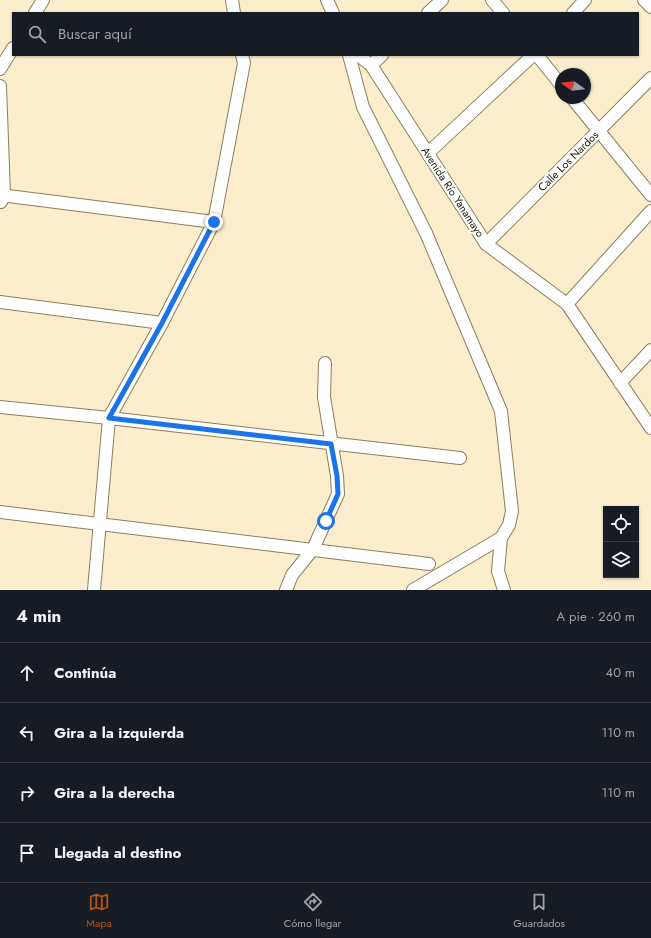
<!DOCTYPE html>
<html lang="es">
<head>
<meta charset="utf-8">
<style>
  :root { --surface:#171b24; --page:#242831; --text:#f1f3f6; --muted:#9ea1a6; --line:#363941; --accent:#b55411 }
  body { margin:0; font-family:Jost,sans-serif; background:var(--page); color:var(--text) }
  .controls { position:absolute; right:12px; bottom:12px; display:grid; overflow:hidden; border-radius:0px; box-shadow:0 1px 3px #0004 }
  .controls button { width:36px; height:36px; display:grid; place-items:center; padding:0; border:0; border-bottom:1px solid var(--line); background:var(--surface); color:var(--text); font:20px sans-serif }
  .compass { position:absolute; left:555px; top:68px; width:36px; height:36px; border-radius:50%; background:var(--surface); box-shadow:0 1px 3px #0004; rotate:285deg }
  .stop { position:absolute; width:12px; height:12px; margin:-9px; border:3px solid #1a73e8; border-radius:50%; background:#fff }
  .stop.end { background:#1a73e8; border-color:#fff; box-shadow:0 1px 4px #0008 }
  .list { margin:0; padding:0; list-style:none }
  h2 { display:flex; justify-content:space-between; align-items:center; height:52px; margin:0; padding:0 16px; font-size:17px }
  h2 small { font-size:13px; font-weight:400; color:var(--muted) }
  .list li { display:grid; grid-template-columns:26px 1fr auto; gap:12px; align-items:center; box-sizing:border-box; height:60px; padding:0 16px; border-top:1px solid var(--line) }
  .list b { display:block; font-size:15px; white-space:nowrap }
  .list em { font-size:13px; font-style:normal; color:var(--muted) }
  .icon { flex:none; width:22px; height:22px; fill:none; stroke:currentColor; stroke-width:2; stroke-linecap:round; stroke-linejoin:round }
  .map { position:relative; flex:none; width:651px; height:590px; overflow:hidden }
  .search { position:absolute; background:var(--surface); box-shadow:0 1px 3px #0004; left:12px; right:12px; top:12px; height:44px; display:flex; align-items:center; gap:10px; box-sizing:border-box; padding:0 14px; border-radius:0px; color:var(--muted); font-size:15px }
  .sheet { height:292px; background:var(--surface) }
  nav { display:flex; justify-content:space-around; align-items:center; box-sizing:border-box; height:56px; border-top:1px solid var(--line); background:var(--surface); font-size:11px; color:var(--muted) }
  nav a { display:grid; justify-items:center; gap:2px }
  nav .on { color:var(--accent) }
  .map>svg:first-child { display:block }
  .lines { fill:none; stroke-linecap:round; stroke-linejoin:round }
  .street-casing { stroke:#8b7e5f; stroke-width:14 }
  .street { stroke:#fff; stroke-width:12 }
  .route { stroke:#1a73e8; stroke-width:5 }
  .labels { text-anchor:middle; stroke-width:4; stroke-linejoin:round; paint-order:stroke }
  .street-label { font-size:11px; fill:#1f1a0e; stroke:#fff }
</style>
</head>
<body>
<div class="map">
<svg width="651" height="590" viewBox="0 0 651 590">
  <rect width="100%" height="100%" fill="#fceecc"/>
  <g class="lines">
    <defs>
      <g id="street">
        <polyline points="232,0 234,13"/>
        <polyline points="327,0 333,13"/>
        <polyline points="492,0 503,13"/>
        <polyline points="644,0 651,7"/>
        <polyline points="35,13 43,0"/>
        <polyline points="428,13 442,0"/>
        <polyline points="573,13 585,0"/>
        <polyline points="349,55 363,107 426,233 501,411 512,511 509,525 501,538 498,571 504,590"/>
        <polyline points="358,55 371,65 486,244 567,304 651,428"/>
        <polyline points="537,55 561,85"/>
        <polyline points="371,65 382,55"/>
        <polyline points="0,69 13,48"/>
        <polyline points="0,86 4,195 1,202"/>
        <polyline points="572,98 651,195"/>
        <polyline points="428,153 533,55"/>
        <polyline points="0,195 214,222"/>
        <polyline points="486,244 651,78"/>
        <polyline points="0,302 162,323"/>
        <polyline points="567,304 651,211"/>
        <polyline points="620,383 651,350"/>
        <polyline points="0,407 109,418 460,458"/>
        <polyline points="0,512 429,564"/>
        <polyline points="94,590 109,418 162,323 214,222 244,63 242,55"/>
        <polyline points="286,590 292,575 313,549 338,494 337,476 324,397 325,363"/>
        <polyline points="413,590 501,538"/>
      </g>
    </defs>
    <use href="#street" class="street-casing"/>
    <use href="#street" class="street"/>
  </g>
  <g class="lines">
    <polyline class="route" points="214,222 162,323 109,418 331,444 337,476 338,494 326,521"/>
  </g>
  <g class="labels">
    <g class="street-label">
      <text transform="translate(568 161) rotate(-45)" y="4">Calle Los Nardos</text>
      <text transform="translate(453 192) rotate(57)" y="4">Avenida Río Yanamayo</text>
    </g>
  </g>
</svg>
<div class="controls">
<button><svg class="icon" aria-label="locate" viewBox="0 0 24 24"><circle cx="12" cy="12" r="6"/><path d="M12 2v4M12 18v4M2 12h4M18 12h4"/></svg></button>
<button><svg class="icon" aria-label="layers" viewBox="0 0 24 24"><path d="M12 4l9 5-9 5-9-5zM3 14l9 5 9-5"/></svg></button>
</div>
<svg class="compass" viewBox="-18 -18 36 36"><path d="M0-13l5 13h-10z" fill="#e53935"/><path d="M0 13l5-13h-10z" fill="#9ea1a6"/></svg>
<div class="stop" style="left:326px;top:521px"></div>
<div class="stop end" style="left:214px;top:222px"></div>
<div class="search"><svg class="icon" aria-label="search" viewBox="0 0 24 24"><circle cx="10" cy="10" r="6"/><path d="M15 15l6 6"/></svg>Buscar aquí</div>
</div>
<section class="sheet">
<h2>4 min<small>A pie · 260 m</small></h2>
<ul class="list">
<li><svg class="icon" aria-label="ahead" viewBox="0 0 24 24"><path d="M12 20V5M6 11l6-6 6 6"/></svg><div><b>Continúa</b></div><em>40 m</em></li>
<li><svg class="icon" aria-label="left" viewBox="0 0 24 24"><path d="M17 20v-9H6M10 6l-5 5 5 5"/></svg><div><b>Gira a la izquierda</b></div><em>110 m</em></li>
<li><svg class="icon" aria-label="right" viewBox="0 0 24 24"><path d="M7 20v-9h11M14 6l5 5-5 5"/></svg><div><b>Gira a la derecha</b></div><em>110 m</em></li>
<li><svg class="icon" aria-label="arrive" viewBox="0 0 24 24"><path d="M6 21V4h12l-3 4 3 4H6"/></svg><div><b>Llegada al destino</b></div></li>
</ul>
</section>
<nav>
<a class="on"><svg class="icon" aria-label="map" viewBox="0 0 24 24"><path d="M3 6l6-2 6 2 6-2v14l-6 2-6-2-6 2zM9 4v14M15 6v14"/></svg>Mapa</a>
<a><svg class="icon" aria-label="directions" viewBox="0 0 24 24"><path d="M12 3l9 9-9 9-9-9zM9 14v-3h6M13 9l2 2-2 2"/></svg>Cómo llegar</a>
<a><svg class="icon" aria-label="saved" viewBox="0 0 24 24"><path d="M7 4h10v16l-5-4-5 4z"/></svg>Guardados</a>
</nav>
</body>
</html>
